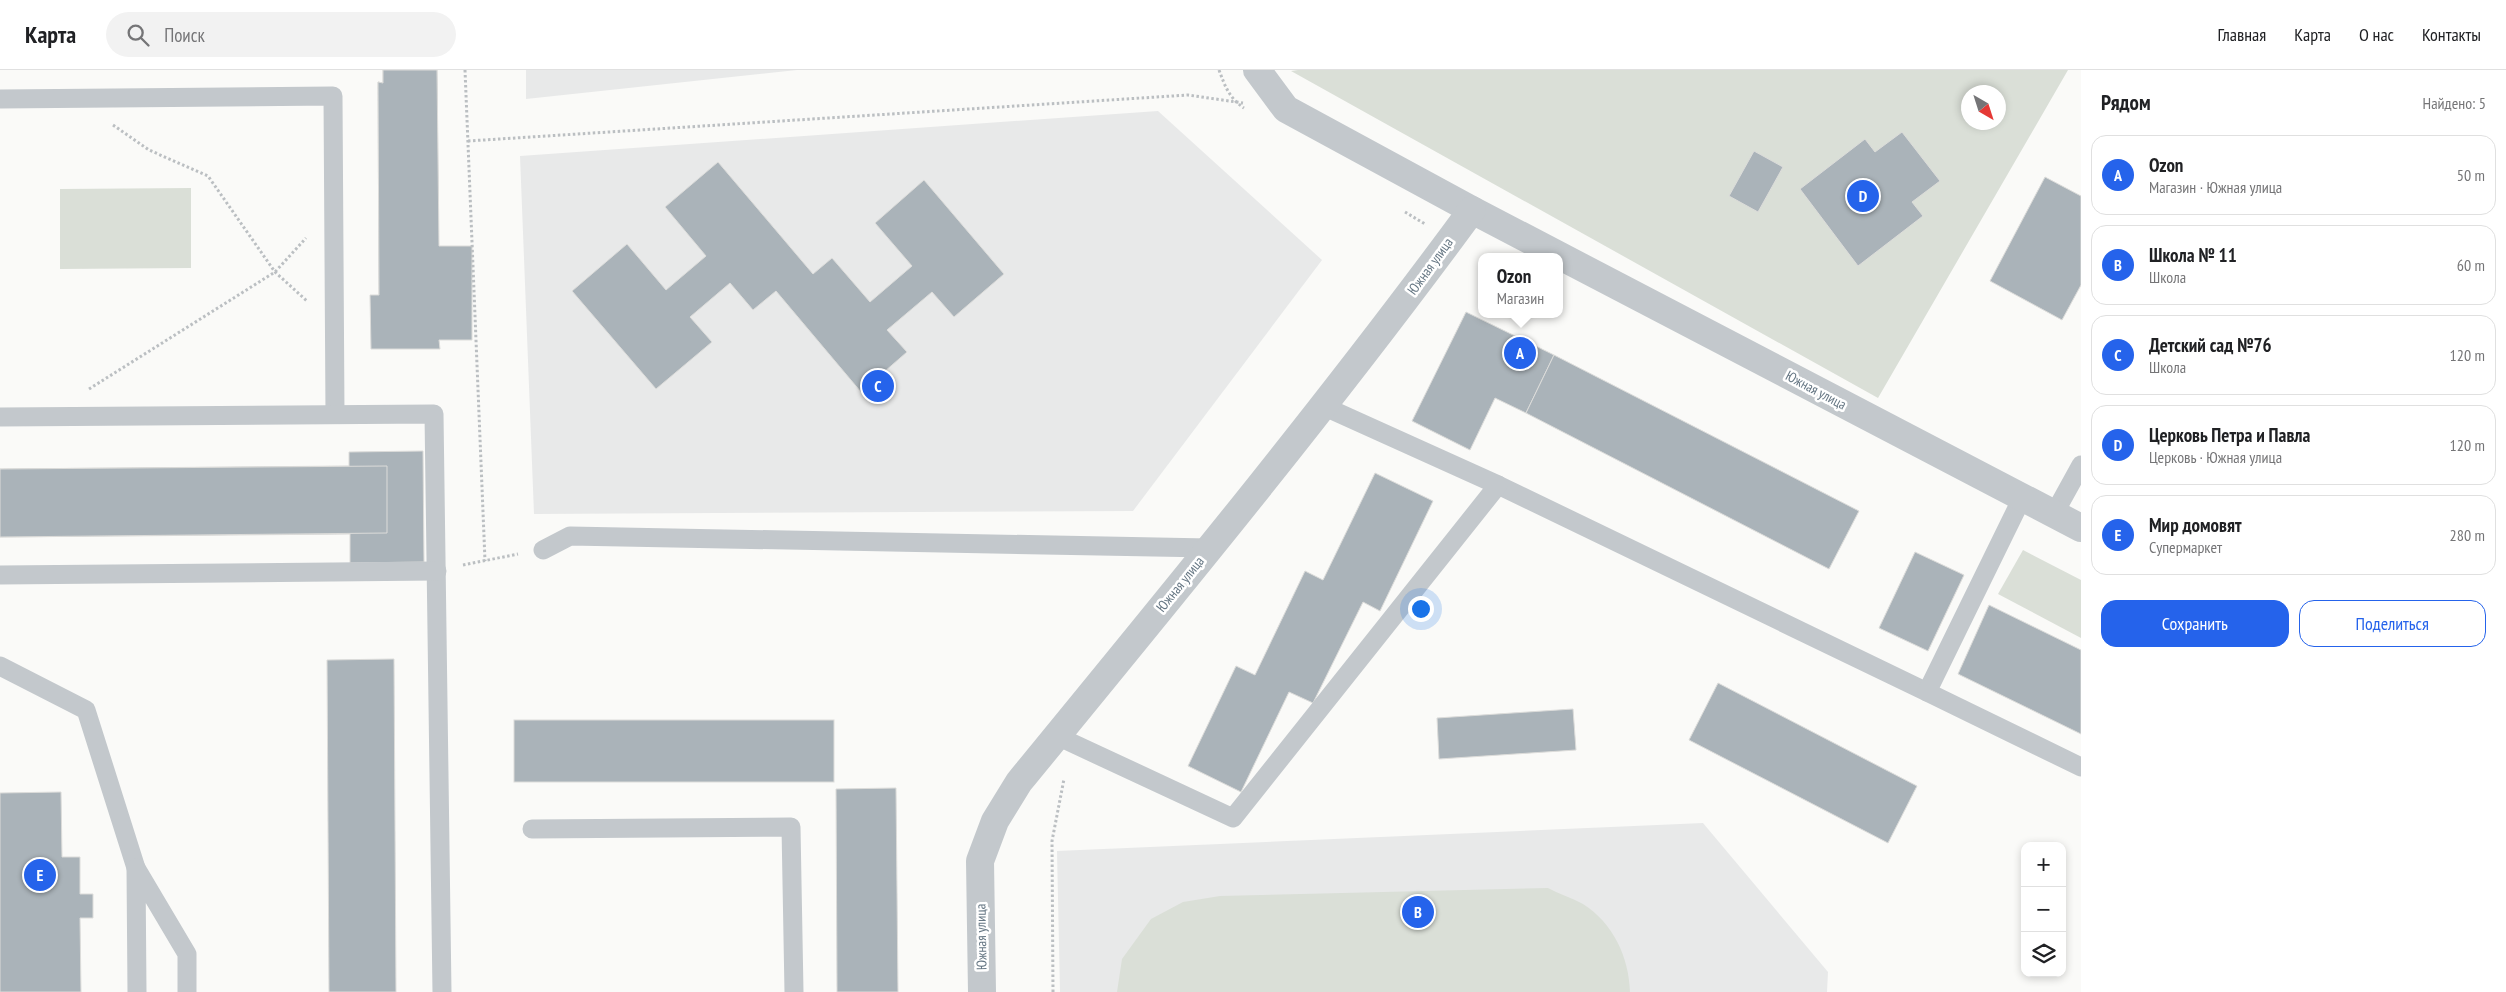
<!DOCTYPE html>
<html lang="ru">
<head>
<meta charset="utf-8">
<style>
  :root { --surface:#fff; --page:#f2f2f2; --text:#202124; --muted:#757577; --line:#e0e0e0; --accent:#2563eb }
  body { margin:0; font-family:"PT Sans Narrow",sans-serif; background:var(--page); color:var(--text) }
  .controls { position:absolute; right:15px; bottom:15px; display:grid; overflow:hidden; border-radius:10px; box-shadow:0 2px 8px #0003 }
  .controls button { width:45px; height:45px; display:grid; place-items:center; padding:0; border:0; border-bottom:1px solid var(--line); background:var(--surface); color:var(--text); font:25px sans-serif }
  .compass { position:absolute; left:1961px; top:15px; width:45px; height:45px; border-radius:50%; background:var(--surface); box-shadow:0 2px 8px #0003; rotate:141deg }
  .you { position:absolute; left:1420px; top:538px; width:18px; height:18px; margin:-12px; border:4px solid #fff; border-radius:50%; background:#1a73e8; box-shadow:0 0 0 8px #1a73e833 }
  .badge { display:grid; place-items:center; width:32px; height:32px; border-radius:50%; background:var(--accent); color:#fff; font-size:16px; font-weight:700 }
  .pin { position:absolute; translate:-50% -50%; border:2px solid #fff; box-shadow:0 1px 5px #0006 }
  .popup { position:absolute; left:1478px; top:183px; width:85px; height:65px; box-sizing:border-box; display:grid; place-content:center; border-radius:10px; background:var(--surface); filter:drop-shadow(0 1px 4px #0005); font-size:16px; white-space:nowrap; color:var(--muted) }
  .popup b { font-size:19px; color:var(--text) }
  .popup::after { content:''; position:absolute; left:50%; top:100%; margin-left:-10px; border:10px solid transparent; border-top-color:var(--surface) }
  .list { margin:0; padding:0; list-style:none }
  h2 { display:flex; justify-content:space-between; align-items:center; height:65px; margin:0; padding:0 20px; font-size:21px }
  h2 small { font-size:16px; font-weight:400; color:var(--muted) }
  .list li { display:grid; grid-template-columns:32px 1fr auto; gap:15px; align-items:center; box-sizing:border-box; height:80px; margin:0 10px 10px; padding:0 10px; border:1px solid var(--line); border-radius:15px }
  .list b { display:block; font-size:19px; white-space:nowrap }
  .list p { margin:0; font-size:16px; white-space:nowrap; color:var(--muted) }
  .list em { font-size:16px; font-style:normal; color:var(--muted) }
  .actions { display:flex; gap:10px; padding:15px 20px }
  .actions a { flex:1; padding:11px 0; border:1px solid var(--accent); border-radius:15px; text-align:center; font-size:18px; color:var(--accent) }
  .actions .main { background:var(--accent); color:#fff }
  .icon { flex:none; width:28px; height:28px; fill:none; stroke:currentColor; stroke-width:2; stroke-linecap:round; stroke-linejoin:round }
  .map { position:relative; flex:none; width:2081px; height:922px; overflow:hidden }
  header { display:flex; align-items:center; gap:30px; box-sizing:border-box; height:70px; padding:0 25px; background:var(--surface); border-bottom:1px solid var(--line) }
  header strong { font-size:24px }
  nav { display:flex; gap:28px; margin-inline-start:auto; font-size:18px }
  .search { width:350px; height:45px; background:var(--page); display:flex; align-items:center; gap:12px; box-sizing:border-box; padding:0 18px; border-radius:28px; color:var(--muted); font-size:19px }
  main { display:flex }
  aside { flex:1; background:var(--surface) }
  .map>svg:first-child { display:block }
  .built { fill:#e8e9e9 }
  .green { fill:#dadfd7; fill-rule:evenodd }
  .building { fill:#aab3b9; stroke:#dcdcda }
  .lines { fill:none; stroke-linecap:round; stroke-linejoin:round }
  .path { stroke:#bbbfc2; stroke-width:3; stroke-dasharray:2.5 2.5; stroke-linecap:butt }
  .lane { stroke:#c3c8cc; stroke-width:19 }
  .street { stroke:#c3c8cc; stroke-width:28 }
  .labels { text-anchor:middle; stroke-width:5; stroke-linejoin:round; paint-order:stroke }
  .street-label { font-size:14px; fill:#657683; stroke:#fff }
</style>
</head>
<body>
<header>
<strong>Карта</strong>
<div class="search"><svg class="icon" aria-label="search" viewBox="0 0 24 24"><circle cx="10" cy="10" r="6"/><path d="M15 15l6 6"/></svg>Поиск</div>
<nav><a>Главная</a><a>Карта</a><a>О нас</a><a>Контакты</a></nav>
</header>
<main>
<div class="map">
<svg width="2081" height="922" viewBox="0 0 2081 922">
  <rect width="100%" height="100%" fill="#fafaf8"/>
  <g class="built">
    <polygon points="526,0 797,0 526,29"/>
    <polygon points="1158,41 1322,190 1133,441 534,444 520,86"/>
    <polygon points="1703,753 1828,902 1827,922 1060,922 1057,781"/>
  </g>
  <g class="green">
    <path d="M 1298,0 L 2068,0 L 1878,328 L 1291,1 ZM 1968,22 L 1998,22 L 1998,52 L 1968,52 Z"/>
    <polygon points="191,118 191,198 60,199 60,119"/>
    <polygon points="2023,480 2081,510 2081,568 1998,524"/>
    <path d="M 1548,818 C 1559,824 1572,828 1583,834 C 1613,853 1629,887 1630,922 L 1117,922 L 1122,889 L 1151,849 L 1183,832 L 1220,826 Z"/>
  </g>
  <g class="building">
    <polygon points="383,0 437,0 439,225 379,225 378,12 383,13"/>
    <polygon points="383,0 437,0 439,176 472,176 472,270 439,270 440,279 371,279 370,225 379,225 378,12 383,13"/>
    <polygon points="1902,62 1940,111 1912,132 1923,146 1858,196 1800,119 1865,69 1875,82"/>
    <polygon points="1754,81 1783,97 1758,142 1729,126"/>
    <polygon points="718,92 813,204 832,188 870,232 912,196 875,153 924,110 1004,204 954,247 932,222 887,260 907,282 861,322 776,221 753,240 730,213 690,247 712,272 656,319 572,221 627,174 666,220 706,186 665,137"/>
    <polygon points="2045,107 2081,126 2081,215 2062,250 1990,211"/>
    <polygon points="1466,242 1554,285 1526,343 1495,328 1470,380 1412,351"/>
    <polygon points="1554,285 1859,441 1829,499 1526,343"/>
    <polygon points="423,381 424,492 350,493 350,464 0,467 0,399 349,396 349,382"/>
    <polygon points="387,396 387,463 0,467 0,399"/>
    <polygon points="1375,403 1433,431 1380,541 1363,532 1313,633 1289,622 1241,722 1188,696 1236,596 1255,605 1305,501 1323,510"/>
    <polygon points="1915,482 1964,505 1928,581 1879,558"/>
    <polygon points="1989,535 2081,580 2081,664 1958,604"/>
    <polygon points="394,589 396,922 329,922 327,590"/>
    <polygon points="1718,613 1917,716 1888,773 1689,670"/>
    <polygon points="1573,639 1576,680 1439,689 1437,648"/>
    <rect x="514" y="650" width="320" height="62"/>
    <polygon points="896,718 898,922 837,922 836,719"/>
    <polygon points="61,722 62,787 80,787 80,824 93,824 93,848 80,848 81,922 0,922 0,723"/>
  </g>
  <g class="lines">
    <g class="path">
      <polyline points="465,0 485,491"/>
      <path d="M 1219,0 C 1225,16 1229,28 1244,38"/>
      <polyline points="113,55 149,80 208,106 275,202 307,231"/>
      <polyline points="468,71 1188,25 1243,33"/>
      <polyline points="1405,142 1425,154"/>
      <polyline points="89,319 275,202 306,168"/>
      <polyline points="463,495 518,484"/>
      <polyline points="1053,922 1052,771 1064,709"/>
    </g>
    <g class="lane">
      <polyline points="0,29 333,26 335,344"/>
      <polyline points="0,347 434,344 442,922"/>
      <polyline points="1498,415 1927,622"/>
      <polyline points="2022,428 1927,622 2081,697"/>
      <polyline points="2054,444 2081,395"/>
      <polyline points="543,480 570,466 1209,478"/>
      <polyline points="0,505 437,501"/>
      <polyline points="0,596 86,640 136,798"/>
      <polyline points="1057,666 1233,748 1498,415 1323,336"/>
      <polyline points="532,759 791,757 794,922"/>
      <polyline points="137,922 136,798 187,884 187,922"/>
    </g>
    <g class="street">
      <polyline points="1257,0 1286,39 1472,140 2081,458"/>
      <path d="M 982,922 L 980,791 L 995,751 L 1019,712 C 1173,524 1328,336 1472,140"/>
    </g>
  </g>
  <g class="labels">
    <g class="street-label">
      <text transform="translate(1430 196) rotate(-54)" y="5">Южная улица</text>
      <text transform="translate(1816 320) rotate(28)" y="5">Южная улица</text>
      <text transform="translate(1180 514) rotate(-51)" y="5">Южная улица</text>
      <text transform="translate(981 867) rotate(-91)" y="5">Южная улица</text>
    </g>
  </g>
</svg>
<div class="controls">
<button>+</button>
<button>−</button>
<button><svg class="icon" aria-label="layers" viewBox="0 0 24 24"><path d="M12 4l9 5-9 5-9-5zM3 14l9 5 9-5"/></svg></button>
</div>
<svg class="compass" viewBox="-18 -18 36 36"><path d="M0-13l5 13h-10z" fill="#e53935"/><path d="M0 13l5-13h-10z" fill="#757577"/></svg>
<div class="you"></div>
<div class="pin badge" style="left:1520px;top:283px">A</div>
<div class="popup"><b>Ozon</b>Магазин</div>
<div class="pin badge" style="left:1418px;top:842px">B</div>
<div class="pin badge" style="left:878px;top:316px">C</div>
<div class="pin badge" style="left:1863px;top:126px">D</div>
<div class="pin badge" style="left:40px;top:805px">E</div>
</div>
<aside>
<h2>Рядом<small>Найдено: 5</small></h2>
<ul class="list">
<li><span class="badge">A</span><div><b>Ozon</b><p>Магазин · Южная улица</p></div><em>50 m</em></li>
<li><span class="badge">B</span><div><b>Школа № 11</b><p>Школа</p></div><em>60 m</em></li>
<li><span class="badge">C</span><div><b>Детский сад №76</b><p>Школа</p></div><em>120 m</em></li>
<li><span class="badge">D</span><div><b>Церковь Петра и Павла</b><p>Церковь · Южная улица</p></div><em>120 m</em></li>
<li><span class="badge">E</span><div><b>Мир домовят</b><p>Супермаркет</p></div><em>280 m</em></li>
</ul>
<div class="actions"><a class="main">Сохранить</a><a>Поделиться</a></div>
</aside>
</main>
</body>
</html>
